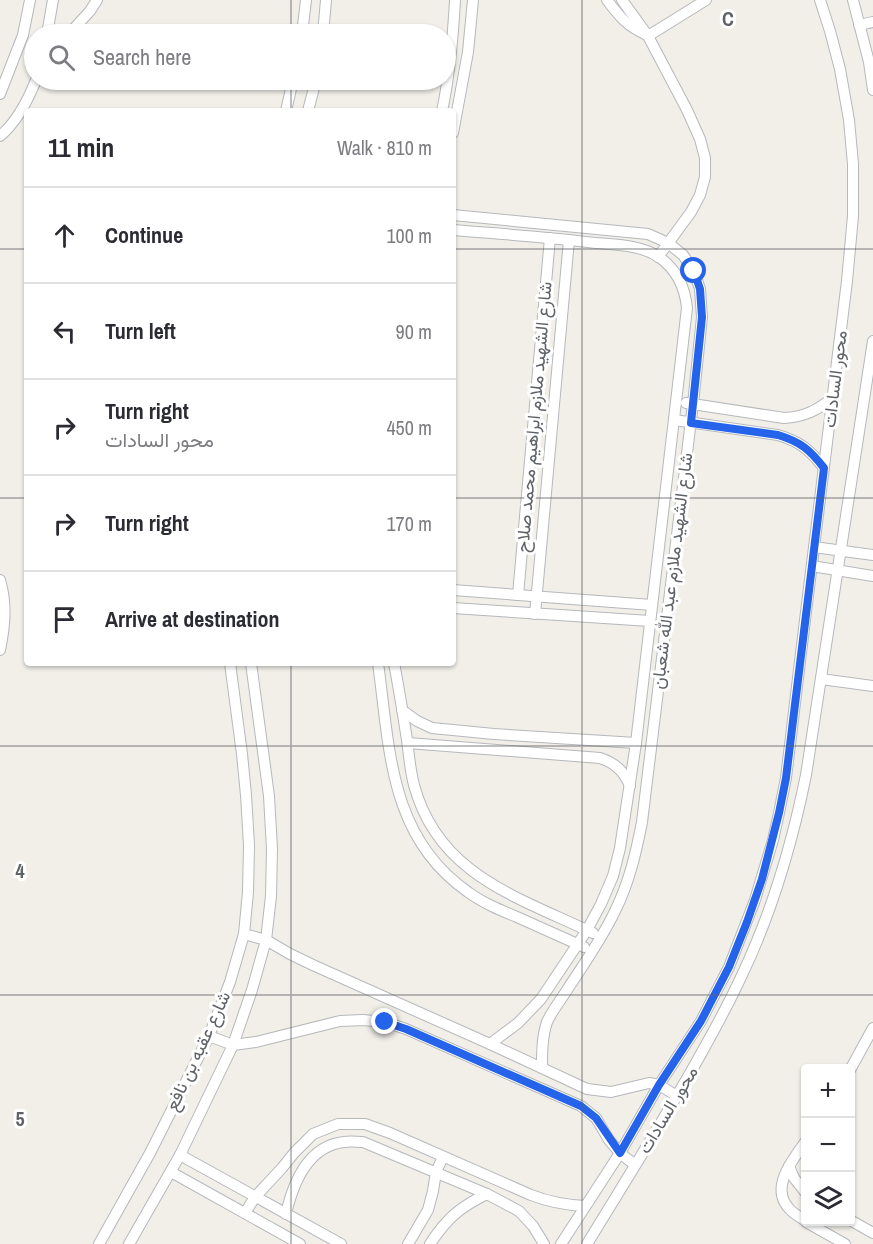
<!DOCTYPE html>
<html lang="en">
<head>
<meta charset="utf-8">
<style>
  :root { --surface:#fff; --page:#f7f7f7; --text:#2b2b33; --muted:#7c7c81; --line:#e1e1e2 }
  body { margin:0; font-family:"Archivo Narrow",Vazirmatn,sans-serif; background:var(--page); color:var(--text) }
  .controls { position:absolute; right:18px; bottom:18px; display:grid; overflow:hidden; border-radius:6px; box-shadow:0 2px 4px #0004 }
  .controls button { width:54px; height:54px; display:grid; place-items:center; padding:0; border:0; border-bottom:2px solid var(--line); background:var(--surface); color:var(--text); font:30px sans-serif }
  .stop { position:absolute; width:18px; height:18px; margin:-14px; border:4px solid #2563eb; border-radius:50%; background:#fff }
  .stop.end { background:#2563eb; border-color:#fff; box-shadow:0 2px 6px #0008 }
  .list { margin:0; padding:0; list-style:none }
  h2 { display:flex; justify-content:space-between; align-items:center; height:78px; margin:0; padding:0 24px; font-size:26px }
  h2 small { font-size:20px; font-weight:400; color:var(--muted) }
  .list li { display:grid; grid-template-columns:39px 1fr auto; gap:18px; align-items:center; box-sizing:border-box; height:96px; padding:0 24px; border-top:2px solid var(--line) }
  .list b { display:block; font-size:22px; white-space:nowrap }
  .list p { margin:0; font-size:20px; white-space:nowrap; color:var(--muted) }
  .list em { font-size:20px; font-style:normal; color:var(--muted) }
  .icon { flex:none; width:33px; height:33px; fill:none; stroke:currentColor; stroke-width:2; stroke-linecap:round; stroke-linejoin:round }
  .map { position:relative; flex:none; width:873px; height:1244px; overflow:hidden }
  .search { position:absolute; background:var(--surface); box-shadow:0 2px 4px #0004; left:24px; top:24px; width:432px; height:66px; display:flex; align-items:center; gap:15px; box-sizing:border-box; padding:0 21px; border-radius:33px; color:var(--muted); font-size:22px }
  .panel { position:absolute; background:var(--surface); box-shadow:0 2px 4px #0004; left:24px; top:108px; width:432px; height:558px; border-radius:6px }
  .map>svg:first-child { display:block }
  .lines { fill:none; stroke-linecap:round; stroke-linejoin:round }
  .minor-casing { stroke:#b5b8bc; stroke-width:12 }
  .minor { stroke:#fff; stroke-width:10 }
  .route { stroke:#2563eb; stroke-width:8 }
  .grid { fill:none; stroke:#5f6368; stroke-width:1.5; stroke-opacity:0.55 }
  .labels { text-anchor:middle; stroke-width:6; stroke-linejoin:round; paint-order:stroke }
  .street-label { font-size:18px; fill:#5f6368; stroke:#fff }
  .grid-label { font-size:20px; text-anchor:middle; font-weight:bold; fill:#5f6368; stroke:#fff; stroke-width:6; stroke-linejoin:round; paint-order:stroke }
</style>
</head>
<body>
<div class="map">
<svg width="873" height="1244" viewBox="0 0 873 1244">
  <rect width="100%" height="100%" fill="#f1efe8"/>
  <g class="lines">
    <defs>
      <g id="minor">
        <path d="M 607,0 C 619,16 627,26 645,34"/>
        <polyline points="622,0 648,36 687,110 700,139 705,158 705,177 700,195 691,212 658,257"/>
        <polyline points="853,0 869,62 873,90"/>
        <polyline points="859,25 873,22"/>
        <polyline points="47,34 53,0"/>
        <polyline points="69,34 90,11 97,0"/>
        <polyline points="302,34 306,0"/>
        <polyline points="323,34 326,0"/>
        <polyline points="648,36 706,0"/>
        <polyline points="0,94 23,35 30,0"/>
        <polyline points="286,111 293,80"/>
        <polyline points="308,111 316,80"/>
        <path d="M 442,111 C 450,74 453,37 455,0"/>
        <polyline points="453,133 468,52 473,0"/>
        <path d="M 0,136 C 17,122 28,100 36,80"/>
        <path d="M 453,215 L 648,234 L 668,243 L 683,255 L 694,271 L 700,289 L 702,317 L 693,404 L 642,822 C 636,853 629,883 615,911 C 602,939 583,965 567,990 C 560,1001 552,1011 547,1022 C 542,1037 542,1053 542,1068"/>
        <path d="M 453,230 C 501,234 549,237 596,243 C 617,245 641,245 659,257 C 676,269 685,287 687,308 L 636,743 L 620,848 L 613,876 L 601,904 L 587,930 L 541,999 L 518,1023 L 490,1044"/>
        <path d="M 686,403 L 784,418 C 803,417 817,411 832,398"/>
        <path d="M 674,420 L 778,435 C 801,442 810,450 824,468"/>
        <polyline points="814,547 873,555"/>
        <polyline points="812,566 873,576"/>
        <path d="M 0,580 C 7,604 5,626 0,650"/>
        <polyline points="453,590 652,605"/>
        <polyline points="518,595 550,238"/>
        <polyline points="453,608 650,621"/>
        <polyline points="535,614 569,240"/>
        <path d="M 378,663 C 390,750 389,837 468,892 C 483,903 500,910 517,917 C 539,927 562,937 584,947"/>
        <path d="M 394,663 C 399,689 403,714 407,740 C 409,755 410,770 414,785 C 438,875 518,897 593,933"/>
        <polyline points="821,679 873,686"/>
        <polyline points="402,710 417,721 432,728 494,734 636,743"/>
        <path d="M 408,743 L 600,758 C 615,763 624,771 630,786"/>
        <polyline points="244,934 266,940 290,954 315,966 490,1044 587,1089 611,1092 649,1083 659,1085 677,1096"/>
        <polyline points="209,1036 233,1045 256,1042 340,1021 363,1020 385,1022 406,1029 581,1106 596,1118 609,1140 620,1153 635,1165"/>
        <polyline points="850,1070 873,1028"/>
        <path d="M 806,1141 C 794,1158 771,1185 787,1206 C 791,1212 799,1217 806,1221"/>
        <polyline points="180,1155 341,1244"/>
        <polyline points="789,1166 794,1178 806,1193"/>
        <polyline points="171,1172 300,1244"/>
        <path d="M 245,1213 L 255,1197 L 282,1168 L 294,1153 L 313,1134 L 338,1124 L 365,1124 L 390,1133 L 531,1195 C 549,1202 565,1205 585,1206"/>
        <path d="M 286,1214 C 293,1183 308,1146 344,1142 C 350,1141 357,1142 363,1142 L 487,1194 L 519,1211 L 533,1226 L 544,1244"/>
        <polyline points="850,1220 873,1233"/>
        <polyline points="806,1222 845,1244"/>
        <polyline points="99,1244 150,1153 209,1036 230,982 244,934 248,892 249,845 246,795 242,754 230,663"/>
        <polyline points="129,1244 180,1155 233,1045 252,990 266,940 271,896 272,849 269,796 251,663"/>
        <polyline points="408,1244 428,1210 433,1191 436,1172 443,1157"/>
        <path d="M 430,1244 C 447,1218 460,1207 487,1194"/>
        <polyline points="561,1244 620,1153 659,1085 701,1021 729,967 755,900 773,840 779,813 786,778 805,620 847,281 853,216 853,164 849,120 840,69 830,31 820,0"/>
        <path d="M 587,1244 C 626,1180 666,1117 702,1052 C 716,1027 730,1001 742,975 C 772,912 792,844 806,775 L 873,341"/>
      </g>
    </defs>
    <use href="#minor" class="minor-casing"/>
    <use href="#minor" class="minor"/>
  </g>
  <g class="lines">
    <path class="route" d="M 385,1022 L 406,1029 L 581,1106 L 596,1118 L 620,1153 L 659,1085 L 701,1021 L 729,967 L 747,922 L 762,879 L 779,813 L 786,778 L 824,468 C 810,450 801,442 778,435 L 691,423 L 702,317 L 700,289 L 694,271"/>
  </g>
  <path class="grid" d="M 291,0 L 291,34M 582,0 L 582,1244M 291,80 L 291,111M 0,249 L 27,249M 453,249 L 873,249M 0,498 L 27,498M 453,498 L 873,498M 291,663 L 291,1244M 0,746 L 873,746M 0,995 L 873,995"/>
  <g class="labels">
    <g class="street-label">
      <text transform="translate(835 379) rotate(-83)" y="6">محور السادات</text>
      <text transform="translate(534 417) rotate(-85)" y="6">شارع الشهيد ملازم ابراهيم محمد صلاح</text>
      <text transform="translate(672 571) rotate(-83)" y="6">شارع الشهيد ملازم عبد الله شعبان</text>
      <text transform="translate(198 1051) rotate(-65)" y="6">شارع عقبه بن نافع</text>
      <text transform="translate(668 1110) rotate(-59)" y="6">محور السادات</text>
    </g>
  </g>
  <g class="grid-label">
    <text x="728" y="26">C</text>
    <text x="20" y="878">4</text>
    <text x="20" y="1126">5</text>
  </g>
</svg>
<div class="controls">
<button>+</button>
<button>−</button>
<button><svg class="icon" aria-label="layers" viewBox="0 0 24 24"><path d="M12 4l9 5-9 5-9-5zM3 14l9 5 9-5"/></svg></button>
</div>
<div class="stop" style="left:694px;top:271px"></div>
<div class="stop end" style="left:385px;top:1022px"></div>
<div class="search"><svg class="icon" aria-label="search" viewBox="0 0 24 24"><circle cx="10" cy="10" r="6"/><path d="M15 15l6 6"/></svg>Search here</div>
<section class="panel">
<h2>11 min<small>Walk · 810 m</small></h2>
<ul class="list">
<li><svg class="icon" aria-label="ahead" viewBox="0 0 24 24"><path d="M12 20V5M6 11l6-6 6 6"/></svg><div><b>Continue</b></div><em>100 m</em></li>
<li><svg class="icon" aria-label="left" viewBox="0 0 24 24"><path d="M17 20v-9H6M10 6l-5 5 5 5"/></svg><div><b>Turn left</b></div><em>90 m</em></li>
<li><svg class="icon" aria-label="right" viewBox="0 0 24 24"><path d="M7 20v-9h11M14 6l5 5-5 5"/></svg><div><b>Turn right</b><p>محور السادات</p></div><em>450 m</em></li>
<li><svg class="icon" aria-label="right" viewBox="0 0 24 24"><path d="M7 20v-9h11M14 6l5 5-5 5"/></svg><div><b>Turn right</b></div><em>170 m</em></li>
<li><svg class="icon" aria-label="arrive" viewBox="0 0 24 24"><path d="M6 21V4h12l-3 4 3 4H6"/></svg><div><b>Arrive at destination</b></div></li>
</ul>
</section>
</div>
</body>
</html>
